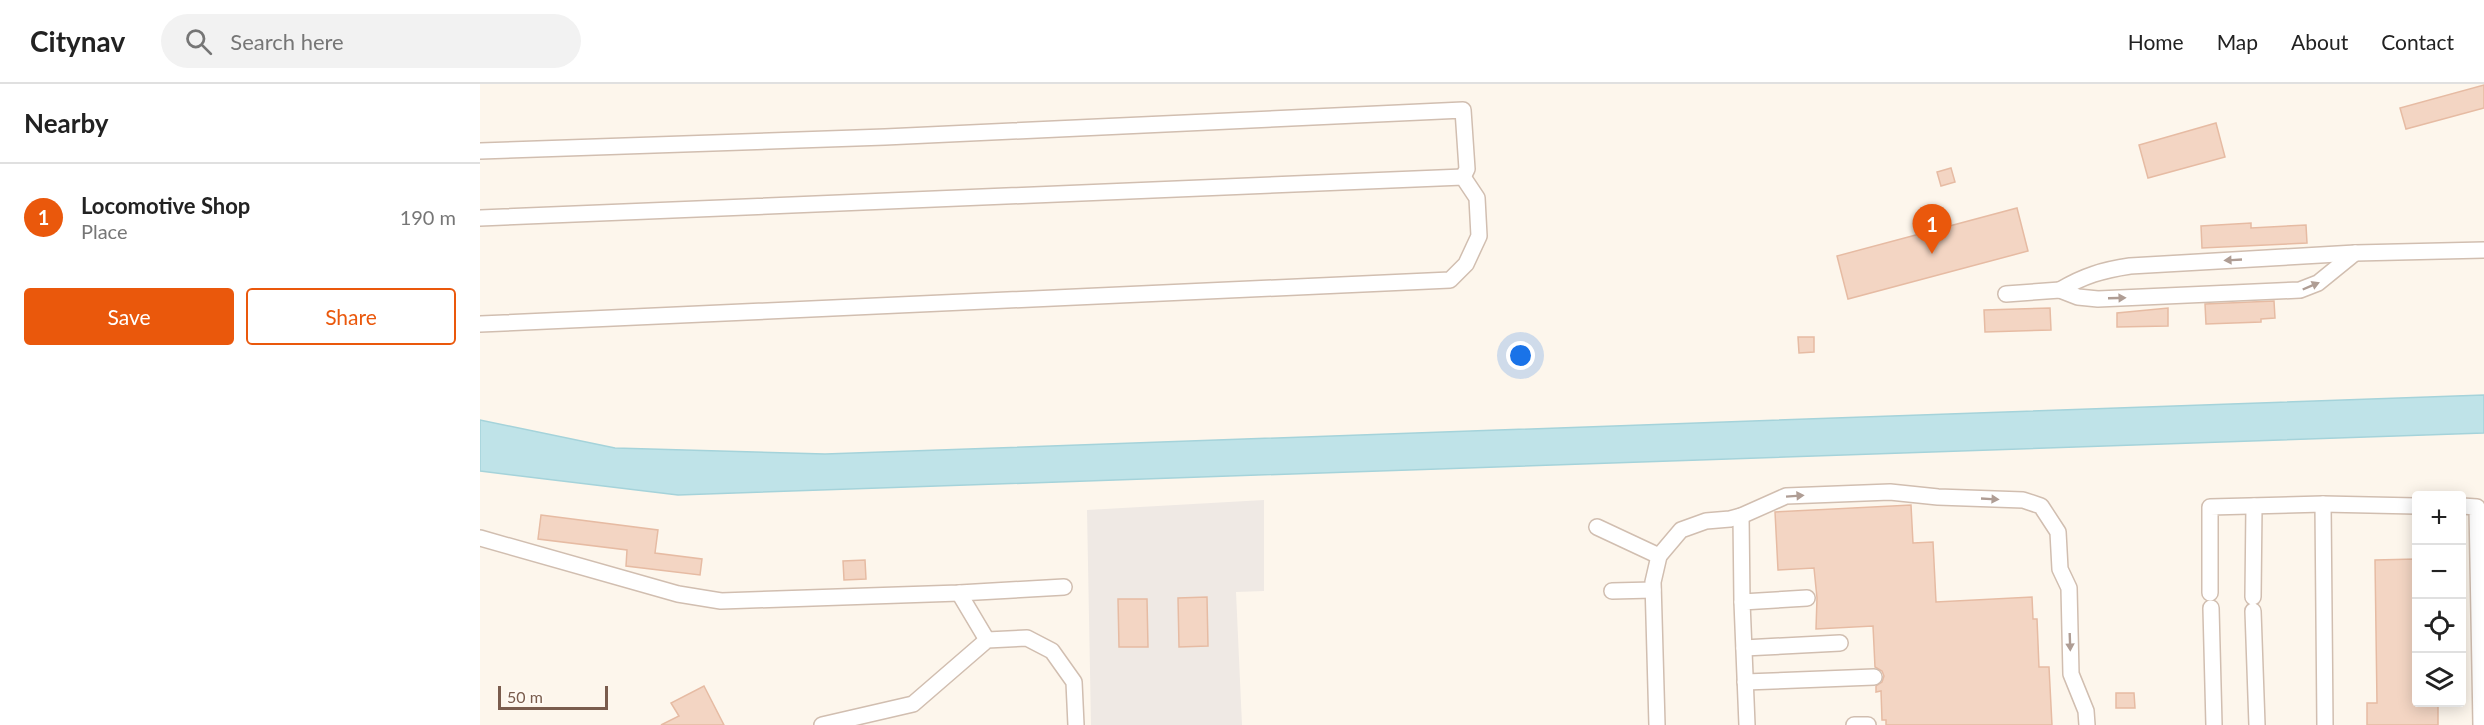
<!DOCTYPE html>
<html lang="en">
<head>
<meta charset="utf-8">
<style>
  :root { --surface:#fff; --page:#f2f2f2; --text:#222; --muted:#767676; --line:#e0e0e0; --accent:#ea580c }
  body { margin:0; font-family:Lato,sans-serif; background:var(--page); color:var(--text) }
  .controls { position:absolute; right:18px; bottom:18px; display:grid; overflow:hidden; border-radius:6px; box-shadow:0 3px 15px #0003 }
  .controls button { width:54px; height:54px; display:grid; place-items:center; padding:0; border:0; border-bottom:2px solid var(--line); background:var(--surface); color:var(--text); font:30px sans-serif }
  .scale { position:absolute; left:18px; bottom:15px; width:110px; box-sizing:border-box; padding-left:6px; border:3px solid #7a5c4d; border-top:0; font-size:16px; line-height:21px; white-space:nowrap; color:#7a5c4d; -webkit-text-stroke:4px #fffaf3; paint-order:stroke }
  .you { position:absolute; left:1041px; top:272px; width:21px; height:21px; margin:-15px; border:4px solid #fff; border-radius:50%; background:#1a73e8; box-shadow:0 0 0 9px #1a73e833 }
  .badge { display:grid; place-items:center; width:39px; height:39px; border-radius:50%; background:var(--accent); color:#fff; font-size:20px; font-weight:700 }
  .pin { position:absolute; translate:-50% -50px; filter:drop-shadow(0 2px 3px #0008) }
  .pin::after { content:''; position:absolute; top:32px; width:21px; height:18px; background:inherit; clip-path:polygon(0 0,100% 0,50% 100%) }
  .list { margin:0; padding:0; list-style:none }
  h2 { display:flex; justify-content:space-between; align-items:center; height:78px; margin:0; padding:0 24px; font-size:26px }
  h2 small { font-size:20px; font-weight:400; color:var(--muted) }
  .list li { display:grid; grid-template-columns:39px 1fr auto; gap:18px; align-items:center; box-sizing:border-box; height:108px; padding:0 24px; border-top:2px solid var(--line) }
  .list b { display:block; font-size:22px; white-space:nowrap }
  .list p { margin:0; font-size:20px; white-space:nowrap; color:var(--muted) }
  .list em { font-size:20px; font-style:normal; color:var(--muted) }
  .actions { display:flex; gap:12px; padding:18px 24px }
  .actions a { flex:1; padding:14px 0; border:2px solid var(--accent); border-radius:6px; text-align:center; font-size:21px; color:var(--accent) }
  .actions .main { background:var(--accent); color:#fff }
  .icon { flex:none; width:33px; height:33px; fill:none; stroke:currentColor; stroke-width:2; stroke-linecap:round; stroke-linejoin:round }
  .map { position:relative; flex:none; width:2004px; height:641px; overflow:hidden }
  header { display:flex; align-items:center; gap:36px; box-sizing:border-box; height:84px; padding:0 30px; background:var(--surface); border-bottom:2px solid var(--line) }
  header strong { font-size:28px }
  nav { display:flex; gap:33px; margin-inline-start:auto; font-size:21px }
  .search { width:420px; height:54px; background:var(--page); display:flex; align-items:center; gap:15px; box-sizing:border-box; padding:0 21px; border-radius:33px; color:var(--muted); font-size:22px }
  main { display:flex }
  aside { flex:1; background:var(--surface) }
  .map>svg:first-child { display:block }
  .industrial { fill:#efe9e4 }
  .water { fill:#bfe3e8; stroke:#a5d3da; stroke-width:1.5 }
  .building { fill:#f3d5c3; stroke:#e6bba3; stroke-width:1.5 }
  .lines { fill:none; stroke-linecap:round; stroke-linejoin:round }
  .minor-casing { stroke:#d1beb0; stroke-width:18 }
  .minor { stroke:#fff; stroke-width:15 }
  .oneway { fill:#af9d94 }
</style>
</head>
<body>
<header>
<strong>Citynav</strong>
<div class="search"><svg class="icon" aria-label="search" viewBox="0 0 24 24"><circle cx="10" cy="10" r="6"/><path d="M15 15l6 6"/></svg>Search here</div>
<nav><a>Home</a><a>Map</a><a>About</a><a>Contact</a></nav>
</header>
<main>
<aside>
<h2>Nearby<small></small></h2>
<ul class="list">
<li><span class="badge">1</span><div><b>Locomotive Shop</b><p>Place</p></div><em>190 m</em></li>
</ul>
<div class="actions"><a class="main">Save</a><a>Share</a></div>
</aside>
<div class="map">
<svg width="2004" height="641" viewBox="0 0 2004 641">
  <rect width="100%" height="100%" fill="#fdf6ec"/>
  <polygon class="industrial" points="784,416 784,507 756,508 762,641 611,641 607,426"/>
  <polygon class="water" points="2004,311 2004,349 198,411 0,387 0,336 135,364 345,370"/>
  <g class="building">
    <polygon points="2004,1 2004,24 1926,45 1920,24"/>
    <polygon points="1736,39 1745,73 1668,94 1659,61"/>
    <polygon points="1471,84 1475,98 1461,102 1457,88"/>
    <polygon points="1537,124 1548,167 1368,215 1357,172"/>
    <polygon points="1771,139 1771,144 1826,141 1827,159 1722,164 1721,142"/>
    <polygon points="1794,217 1795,234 1781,235 1781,238 1726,240 1725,220"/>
    <polygon points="1570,224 1571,246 1505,248 1504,226"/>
    <polygon points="1688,224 1688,242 1637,243 1637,229"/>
    <polygon points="1318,253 1334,253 1334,268 1319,269"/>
    <polygon points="1431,421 1433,459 1453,458 1456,518 1552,513 1553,535 1557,535 1559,583 1569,583 1572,641 1406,641 1406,636 1402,636 1401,607 1396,608 1396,602 1402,598 1404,592 1402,587 1395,583 1393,542 1336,545 1337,514 1334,484 1298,486 1295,428"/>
    <polygon points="61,431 178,446 175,469 222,475 220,491 146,482 147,466 58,455"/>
    <polygon points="1936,475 1936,618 1958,619 1958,641 1887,641 1887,619 1897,619 1895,476"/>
    <polygon points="385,476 386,495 364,496 363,477"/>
    <polygon points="727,513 728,562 699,563 698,514"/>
    <polygon points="638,515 667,515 668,563 639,563"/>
    <polygon points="224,602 244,641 181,641 199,632 191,619"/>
    <polygon points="1636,609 1654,609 1655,624 1636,624"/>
  </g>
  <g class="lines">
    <defs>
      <g id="minor">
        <polyline points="0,67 405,53 983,26 987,85 983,93"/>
        <polyline points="0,134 983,93 997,114 999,152 986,180 970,196 0,240"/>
        <path d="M 1580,206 C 1603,192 1623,186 1650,182 L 1875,169 L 2004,166"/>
        <polyline points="1526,210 1580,206 1598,213 1618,215 1820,206 1838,199 1875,169"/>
        <polyline points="1843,420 1936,422"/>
        <polyline points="1982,422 1997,423 2001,641"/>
        <polyline points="1261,432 1262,518"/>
        <polyline points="1117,443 1179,472"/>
        <polyline points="0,454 198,510 241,517 479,509 584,503"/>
        <polyline points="1132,507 1173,506"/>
        <polyline points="479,509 507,556"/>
        <polyline points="1730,509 1730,423 1843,420 1845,641"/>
        <polyline points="1773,513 1774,422"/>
        <polyline points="1731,524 1734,641"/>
        <polyline points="1773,527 1777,641"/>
        <polyline points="1264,564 1360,559"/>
        <polyline points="1265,598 1394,593"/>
        <polyline points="342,641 433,620 507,556 547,554 572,567 594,598 596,641"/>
        <polyline points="1177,641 1173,498 1179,472 1201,446 1226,437 1250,435 1261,432 1306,412 1410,408 1458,413 1543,416 1561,422 1578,448 1580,485 1589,504 1591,590 1606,627 1607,641"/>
        <polyline points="1267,641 1262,518 1327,514"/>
        <polyline points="1374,641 1388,641"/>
      </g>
    </defs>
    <use href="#minor" class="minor-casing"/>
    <use href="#minor" class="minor"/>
  </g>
  <defs><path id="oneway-solid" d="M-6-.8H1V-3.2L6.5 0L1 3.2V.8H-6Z" transform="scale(1.5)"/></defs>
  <g class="oneway">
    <use href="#oneway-solid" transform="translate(1753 176) rotate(177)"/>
    <use href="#oneway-solid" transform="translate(1831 202) rotate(-23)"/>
    <use href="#oneway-solid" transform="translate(1637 214) rotate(-2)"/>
    <use href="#oneway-solid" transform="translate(1315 412) rotate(-4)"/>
    <use href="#oneway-solid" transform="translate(1510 415) rotate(3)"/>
    <use href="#oneway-solid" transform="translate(1590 558) rotate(88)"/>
  </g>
</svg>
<div class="controls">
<button>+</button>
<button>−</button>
<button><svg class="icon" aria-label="locate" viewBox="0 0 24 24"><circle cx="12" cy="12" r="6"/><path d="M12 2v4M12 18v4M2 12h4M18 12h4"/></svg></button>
<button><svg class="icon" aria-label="layers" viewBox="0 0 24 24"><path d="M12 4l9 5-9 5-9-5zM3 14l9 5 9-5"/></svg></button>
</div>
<div class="scale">50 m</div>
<div class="you"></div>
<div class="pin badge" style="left:1452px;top:170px">1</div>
</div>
</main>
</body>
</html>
